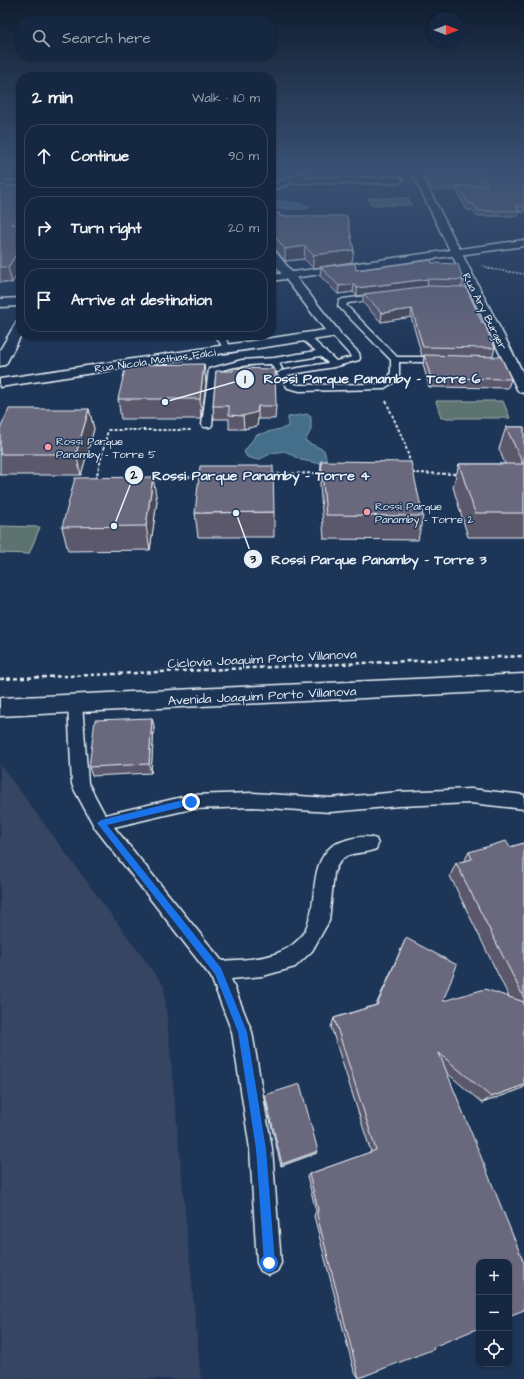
<!DOCTYPE html>
<html lang="en">
<head>
<meta charset="utf-8">
<style>
  :root { --surface:#162841; --page:#1f3048; --text:#f1f3f6; --muted:#9ea6b1; --line:#35445a }
  body { margin:0; font-family:"Architects Daughter",sans-serif; background:var(--page); color:var(--text) }
  .controls { position:absolute; right:12px; bottom:12px; display:grid; overflow:hidden; border-radius:8px; box-shadow:0 1px 3px #0004 }
  .controls button { width:36px; height:36px; display:grid; place-items:center; padding:0; border:0; border-bottom:1px solid var(--line); background:var(--surface); color:var(--text); font:20px sans-serif }
  .compass { position:absolute; left:428px; top:12px; width:36px; height:36px; border-radius:50%; background:var(--surface); box-shadow:0 1px 3px #0004; rotate:90deg }
  .stop { position:absolute; width:12px; height:12px; margin:-9px; border:3px solid #1a73e8; border-radius:50%; background:#fff }
  .stop.end { background:#1a73e8; border-color:#fff; box-shadow:0 1px 4px #0008 }
  .list { margin:0; padding:0; list-style:none }
  h2 { display:flex; justify-content:space-between; align-items:center; height:52px; margin:0; padding:0 16px; font-size:17px }
  h2 small { font-size:13px; font-weight:400; color:var(--muted) }
  .list li { display:grid; grid-template-columns:26px 1fr auto; gap:12px; align-items:center; box-sizing:border-box; height:64px; margin:0 8px 8px; padding:0 8px; border:1px solid var(--line); border-radius:16px }
  .list b { display:block; font-size:15px; white-space:nowrap }
  .list em { font-size:13px; font-style:normal; color:var(--muted) }
  .icon { flex:none; width:22px; height:22px; fill:none; stroke:currentColor; stroke-width:2; stroke-linecap:round; stroke-linejoin:round }
  .map { position:relative; flex:none; width:524px; height:1379px; overflow:hidden }
  .search { position:absolute; background:var(--surface); box-shadow:0 1px 3px #0004; left:16px; top:16px; width:260px; height:44px; display:flex; align-items:center; gap:10px; box-sizing:border-box; padding:0 14px; border-radius:16px; color:var(--muted); font-size:15px }
  .panel { position:absolute; background:var(--surface); box-shadow:0 1px 3px #0004; left:16px; top:72px; width:260px; height:268px; border-radius:16px }
  .map>svg:first-child { display:block }
  .built { fill:#344462 }
  .green { fill:#5d736f; stroke:#a2b2b4 }
  .water { fill:#446e8a; stroke:#86a2b6 }
  .lines { fill:none; stroke-linecap:round; stroke-linejoin:round }
  .service-casing { stroke:#e8f1f8; stroke-width:3 }
  .minor-casing { stroke:#e8f1f8; stroke-width:3 }
  .tertiary-casing { stroke:#e8f1f8; stroke-width:3 }
  .path-far3 { stroke:#e8f1f8; stroke-width:1; stroke-dasharray:1.5 1.5; stroke-linecap:butt }
  .path-far2 { stroke:#e8f1f8; stroke-width:1.5; stroke-dasharray:2 1.5; stroke-linecap:butt }
  .path-far1 { stroke:#e8f1f8; stroke-width:2; stroke-dasharray:3 2; stroke-linecap:butt }
  .path { stroke:#e8f1f8; stroke-width:2.5; stroke-dasharray:4 3; stroke-linecap:butt }
  .service { fill:#1d3557; fill-rule:evenodd }
  .minor { fill:#1d3557; fill-rule:evenodd }
  .tertiary { fill:#1d3557; fill-rule:evenodd }
  .wall { fill:#5b596c; stroke:#e8f1f8 }
  .shaded-wall { fill:#4a4958; stroke:#e8f1f8 }
  .building { fill:#6a687d; stroke:#e8f1f8 }
  .route { fill:#1a73e8 }
  .poi-dot { fill:#ff9aa2; stroke:#1d3557; stroke-width:1.5 }
  .labels { text-anchor:middle; stroke-width:3; stroke-linejoin:round; paint-order:stroke }
  .far-street-label { font-size:11px; fill:#e8f1f8; stroke:#1d3557 }
  .far-poi-label { font-size:11px; fill:#e8f1f8; stroke:#1d3557; text-anchor:start }
  .street-label { font-size:13px; fill:#e8f1f8; stroke:#1d3557 }
  .leader { fill:none; stroke:#e8f1f8; stroke-width:1.5 }
  .callout-dot { fill:#e8f1f8; stroke:#1d3557; stroke-width:1.5 }
  .mark-label { font-size:12px; text-anchor:middle; font-weight:bold; fill:#111 }
  .callout-label { font-size:14px; text-anchor:middle; font-weight:bold; fill:#e8f1f8; stroke:#1d3557; stroke-width:3; stroke-linejoin:round; paint-order:stroke }
</style>
</head>
<body>
<div class="map">
<svg width="524" height="1379" viewBox="0 0 524 1379">
  <rect width="100%" height="100%" fill="#1d3557"/>
  <filter id="ink" filterUnits="userSpaceOnUse"><feTurbulence type="fractalNoise" baseFrequency=".025" numOctaves="2"/><feDisplacementMap in="SourceGraphic" scale="8" xChannelSelector="R" yChannelSelector="G"/><feConvolveMatrix kernelMatrix="1 2 1 2 8 2 1 2 1" color-interpolation-filters="sRGB"/></filter>
  <g filter="url(#ink)">
    <polygon class="built" points="0,764 164,986 201,1379 0,1379"/>
    <g class="green">
      <polygon points="438,168 442,173 524,173 524,190 433,190 422,170"/>
      <polygon points="368,198 408,198 411,205 371,205"/>
      <polygon points="436,401 503,401 510,418 441,418"/>
      <polygon points="0,526 40,527 29,554 0,553"/>
    </g>
    <g class="water">
      <path d="M 275,201 C 284,201 303,203 311,207 L 305,209 L 276,209 Z"/>
      <polygon points="307,414 311,417 311,430 305,441 324,450 327,461 317,463 301,460 285,451 272,453 258,460 247,457 244,452 256,435 284,428 288,426 288,417"/>
    </g>
    <g class="lines">
      <defs>
        <g id="service">
          <path d="M 382,294 L 385,294 L 385,298 L 348,303 L 346,305 L 397,357 L 442,357 L 446,360 L 445,362 L 399,362 L 399,375 L 396,381 L 383,389 L 300,391 L 288,388 L 277,374 L 281,371 L 328,363 L 320,356 L 279,363 L 282,369 L 278,372 L 275,371 L 271,364 C 252,364 234,366 216,372 L 212,425 L 210,427 L 204,427 L 202,425 L 209,369 L 242,360 L 274,358 L 316,351 L 303,340 L 303,336 L 309,336 L 336,361 L 352,357 L 330,333 L 334,331 L 337,331 L 359,353 L 360,358 L 359,360 L 334,367 L 287,375 L 294,384 L 300,385 L 378,384 C 393,377 391,375 391,360 L 338,306 L 339,301 L 343,299 Z"/>
          <polygon points="215,335 223,335 233,350 232,352 226,352"/>
          <path d="M 75,698 L 80,700 L 82,704 L 88,783 L 105,815 L 191,795 L 253,793 L 330,798 L 399,792 L 471,789 L 524,795 L 524,809 L 471,803 L 399,806 L 330,812 L 253,807 L 191,809 L 114,827 L 222,961 C 249,959 279,960 299,939 C 323,912 304,869 332,846 C 336,843 342,842 346,840 C 356,837 366,835 376,839 L 378,844 L 376,849 C 356,857 344,847 334,873 L 329,921 L 312,951 L 295,967 L 288,969 L 263,976 L 231,979 L 252,1032 L 272,1149 L 281,1263 L 277,1271 L 269,1275 L 261,1271 L 257,1263 L 250,1149 L 232,1032 L 211,977 L 95,828 L 74,789 L 72,784 L 68,704 L 70,700 Z"/>
        </g>
        <g id="minor">
          <polygon points="410,168 418,168 524,375 524,393 519,392 517,389"/>
          <polygon points="306,171 310,174 303,178 399,177 403,180 399,183 291,183 271,191 271,185"/>
          <rect x="0" y="181" width="21" height="6"/>
          <polygon points="271,250 275,251 338,330 340,333 338,336 0,387 0,379 325,330 271,260"/>
          <polygon points="21,320 21,335 7,362 5,365 0,366 0,350 17,321"/>
        </g>
        <g id="tertiary">
          <polygon points="524,240 524,246 271,281 271,275"/>
          <polygon points="21,298 21,306 0,307 0,299"/>
          <polygon points="524,674 524,690 0,716 0,698"/>
        </g>
      </defs>
      <use href="#service" class="service-casing"/>
      <use href="#minor" class="minor-casing"/>
      <use href="#tertiary" class="tertiary-casing"/>
      <polyline class="path-far3" points="519,210 524,214"/>
      <polyline class="path-far2" points="482,265 491,269 524,274"/>
      <g class="path-far1">
        <polyline points="386,401 405,444 411,465"/>
        <polyline points="412,473 459,474"/>
        <polyline points="272,474 323,473"/>
        <polyline points="96,479 108,430 192,430"/>
        <polyline points="152,480 201,476"/>
      </g>
      <polyline class="path" points="0,679 524,656"/>
      <use href="#service" class="service"/>
      <use href="#minor" class="minor"/>
      <use href="#tertiary" class="tertiary"/>
    </g>
    <g class="wall">
      <polygon points="473,168 524,168 524,212 520,212 518,216 477,216 472,210 467,210 457,191 458,186 484,186"/>
      <polygon points="0,185 12,283 0,282"/>
      <polygon points="271,213 280,216 352,262 313,268 304,259 285,261 276,250 271,249"/>
      <polygon points="432,263 463,280 462,287 482,323 495,348 493,356 511,379 508,388 429,387 423,364 424,356 422,356 411,317 381,322 363,303 363,295 357,296 353,292 338,294 320,276 321,267 356,270"/>
      <polygon points="204,364 206,384 201,419 121,419 118,399"/>
      <polygon points="216,371 276,406 275,419 258,419 257,426 244,429 229,429 229,419 214,419 213,406"/>
      <polygon points="89,409 94,429 81,475 0,475 0,429"/>
      <polygon points="506,427 524,427 524,537 468,537 453,487 459,464 505,464 499,449"/>
      <polygon points="321,461 423,516 418,540 324,539 320,485"/>
      <polygon points="157,501 150,550 68,551 62,527"/>
      <polygon points="274,512 274,537 198,537 195,513"/>
      <polygon points="152,718 154,727 151,773 92,776 89,767"/>
      <polygon points="524,843 524,1087 518,1090 482,1103 447,1073 433,1347 359,1378 354,1371 314,1216 316,1211 307,1176 309,1174 371,1152 331,1027 334,1018 376,1005 406,938 443,1001 509,997 450,876 456,863 464,861 469,852 510,847"/>
      <polygon points="265,1095 317,1153 281,1166 265,1099"/>
    </g>
    <g class="shaded-wall">
      <polygon points="21,211 21,230 12,224"/>
      <polygon points="305,246 304,259 285,261 285,249"/>
      <polygon points="21,247 21,268 12,283 8,267"/>
      <polygon points="354,250 352,262 313,268 313,255"/>
      <polygon points="271,251 272,251 271,263"/>
      <polygon points="428,279 427,288 364,294 363,295 357,296 357,288"/>
      <polygon points="354,284 353,292 338,294 339,286"/>
      <polygon points="412,309 411,317 381,322 382,313"/>
      <polygon points="204,364 206,384 201,419 200,399"/>
      <polygon points="258,406 258,419 257,426 244,429 243,416"/>
      <polygon points="89,409 94,429 81,475 76,454"/>
      <polygon points="153,477 157,501 150,550 146,526"/>
      <polygon points="152,718 154,727 151,773 149,764"/>
      <polygon points="524,1085 524,1087 518,1090 482,1103 491,1097"/>
      <polygon points="318,1151 317,1153 281,1166 282,1164"/>
    </g>
    <g class="building">
      <polygon points="477,168 524,168 524,206 516,206 520,211 478,211 473,204 469,204 458,186 488,186"/>
      <polygon points="0,185 21,186 21,211 12,224 21,224 21,247 8,267 0,267"/>
      <polygon points="271,213 279,213 280,216 347,216 354,250 313,255 305,246 285,249 276,238 271,237"/>
      <polygon points="431,260 432,263 458,264 463,280 428,279 357,288 354,284 339,286 321,267 355,263 356,270"/>
      <polygon points="429,286 466,287 482,323 484,323 495,348 423,347 412,309 382,313 364,294"/>
      <polygon points="424,355 501,357 511,379 431,378"/>
      <polygon points="204,364 200,399 118,399 126,365"/>
      <polygon points="233,368 275,369 276,406 258,406 257,412 243,416 229,415 229,406 213,406 216,371 233,371"/>
      <polygon points="9,409 89,409 76,454 0,454 0,429"/>
      <polygon points="506,427 524,427 524,513 475,513 459,464 523,464"/>
      <polygon points="321,461 411,462 423,516 326,515"/>
      <polygon points="200,466 273,466 274,512 195,513"/>
      <polygon points="153,477 146,526 62,527 75,478"/>
      <polygon points="152,718 149,764 89,767 95,720"/>
      <polygon points="506,841 510,847 524,843 524,998 456,863 472,859 469,852"/>
      <polygon points="406,938 457,965 443,1001 485,989 524,1002 524,1085 491,1097 439,1053 524,1263 524,1310 509,1316 509,1262 479,1262 479,1328 433,1347 434,1349 359,1378 317,1215 318,1209 309,1174 376,1150 334,1018 377,1005"/>
      <polygon points="300,1084 318,1151 282,1164 265,1095"/>
    </g>
  </g>
  <linearGradient id="sky" x2="0" y2="1"><stop stop-color="#101d30"/><stop offset="0.47" stop-color="#3a5174"/><stop offset="1" stop-color="#3a5174" stop-opacity="0"/></linearGradient>
  <rect width="524" height="361" fill="url(#sky)"/>
  <polygon class="route" points="191,798 195,802 191,805 107,825 221,968 247,1032 266,1149 275,1263 273,1267 269,1268 265,1267 264,1263 256,1149 238,1032 215,974 97,823 101,820"/>
  <g class="poi-dot">
    <circle cx="48" cy="447" r="4"/>
    <circle cx="367" cy="512" r="4"/>
  </g>
  <g class="labels">
    <g class="far-street-label">
      <text transform="translate(485 311) rotate(63)" y="4">Rua Ary Burger</text>
      <text transform="translate(155 360) rotate(-8)" y="4">Rua Nicola Mathias Falci</text>
    </g>
    <g class="far-poi-label">
      <text x="56" y="445">Rossi Parque<tspan x="56" dy="13">Panamby - Torre 5</tspan></text>
      <text x="375" y="510">Rossi Parque<tspan x="375" dy="13">Panamby - Torre 2</tspan></text>
    </g>
    <g class="street-label">
      <text transform="translate(262 658) rotate(-3)" y="5">Ciclovia Joaquim Porto Villanova</text>
      <text transform="translate(262 695) rotate(-3)" y="5">Avenida Joaquim Porto Villanova</text>
    </g>
  </g>
  <path class="leader" d="M165 402L245 379M114 526L134 475M236 513L253 559"/>
  <g class="callout-dot">
    <circle cx="165" cy="402" r="4"/>
    <circle cx="114" cy="526" r="4"/>
    <circle cx="236" cy="513" r="4"/>
    <circle cx="245" cy="379" r="10"/>
    <circle cx="134" cy="475" r="10"/>
    <circle cx="253" cy="559" r="10"/>
  </g>
  <g class="mark-label">
    <text x="245" y="383">1</text>
    <text x="134" y="479">2</text>
    <text x="253" y="563">3</text>
  </g>
  <g class="callout-label">
    <text x="372" y="383">Rossi Parque Panamby - Torre 6</text>
    <text x="261" y="480">Rossi Parque Panamby - Torre 4</text>
    <text x="379" y="564">Rossi Parque Panamby - Torre 3</text>
  </g>
</svg>
<div class="controls">
<button>+</button>
<button>−</button>
<button><svg class="icon" aria-label="locate" viewBox="0 0 24 24"><circle cx="12" cy="12" r="6"/><path d="M12 2v4M12 18v4M2 12h4M18 12h4"/></svg></button>
</div>
<svg class="compass" viewBox="-18 -18 36 36"><path d="M0-13l5 13h-10z" fill="#e53935"/><path d="M0 13l5-13h-10z" fill="#9ea6b1"/></svg>
<div class="stop" style="left:269px;top:1263px"></div>
<div class="stop end" style="left:191px;top:802px"></div>
<div class="search"><svg class="icon" aria-label="search" viewBox="0 0 24 24"><circle cx="10" cy="10" r="6"/><path d="M15 15l6 6"/></svg>Search here</div>
<section class="panel">
<h2>2 min<small>Walk · 110 m</small></h2>
<ul class="list">
<li><svg class="icon" aria-label="ahead" viewBox="0 0 24 24"><path d="M12 20V5M6 11l6-6 6 6"/></svg><div><b>Continue</b></div><em>90 m</em></li>
<li><svg class="icon" aria-label="right" viewBox="0 0 24 24"><path d="M7 20v-9h11M14 6l5 5-5 5"/></svg><div><b>Turn right</b></div><em>20 m</em></li>
<li><svg class="icon" aria-label="arrive" viewBox="0 0 24 24"><path d="M6 21V4h12l-3 4 3 4H6"/></svg><div><b>Arrive at destination</b></div></li>
</ul>
</section>
</div>
</body>
</html>
